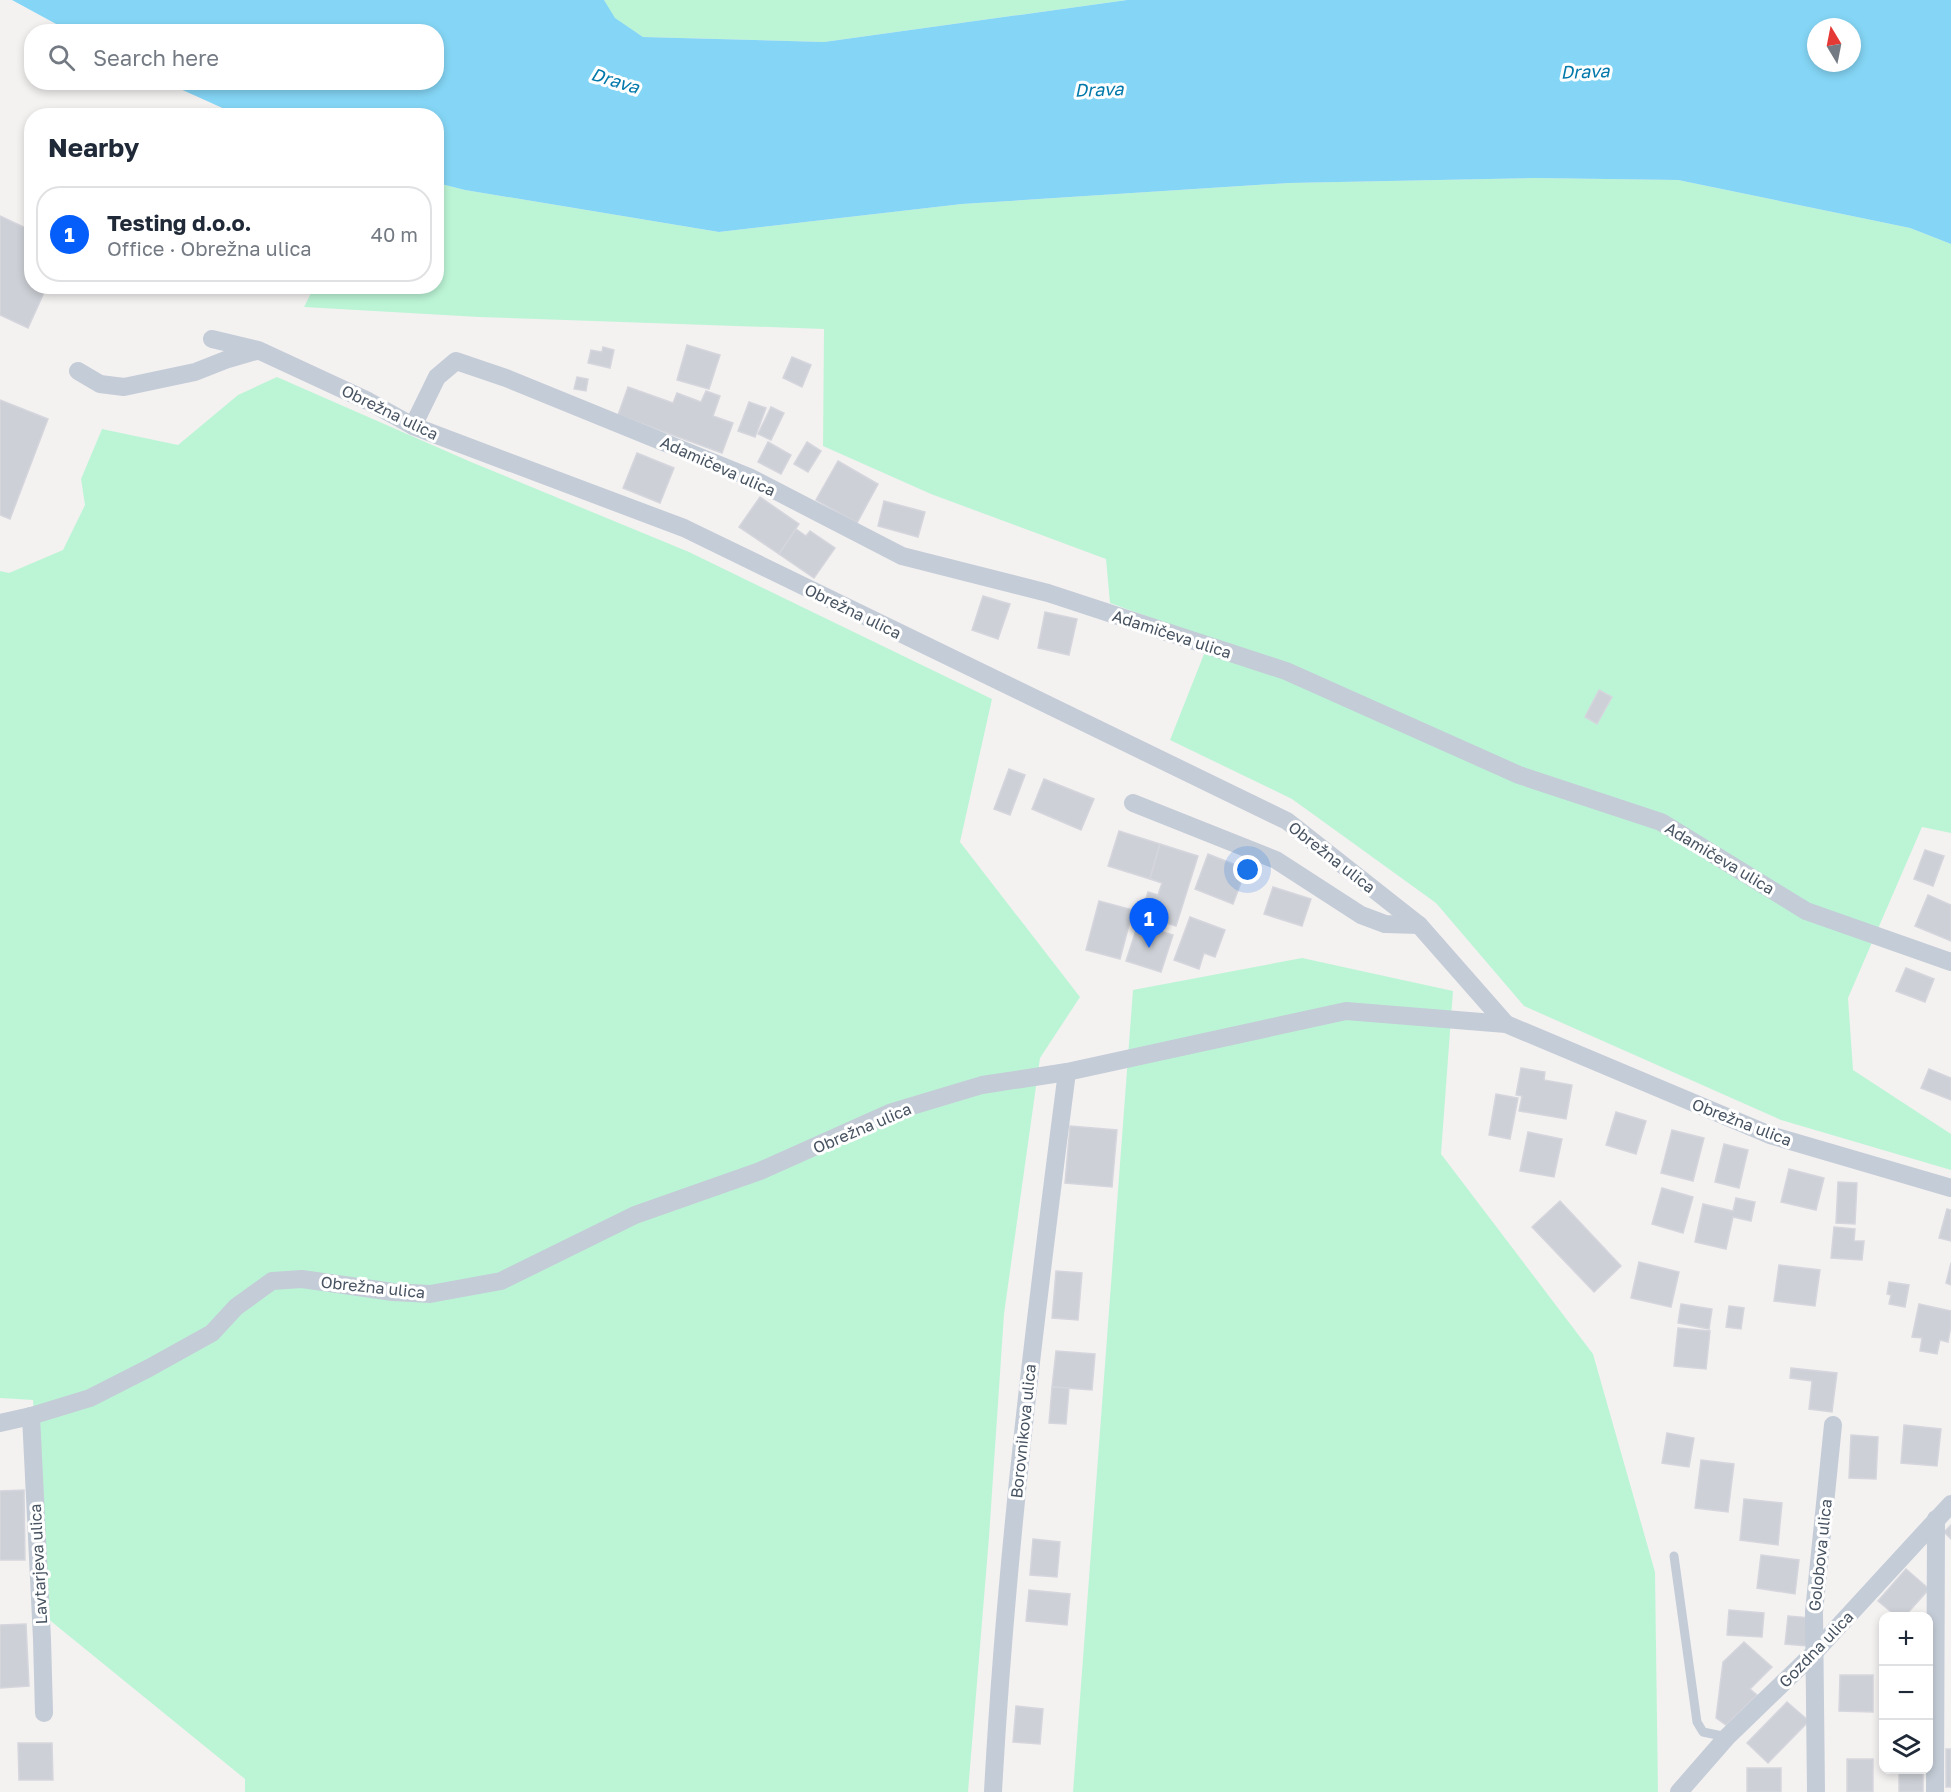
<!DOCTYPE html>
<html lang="en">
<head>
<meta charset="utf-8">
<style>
  :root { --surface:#fff; --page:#f6f6f7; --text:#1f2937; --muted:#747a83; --line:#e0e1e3; --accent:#055dfa }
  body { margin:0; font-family:"Golos Text",sans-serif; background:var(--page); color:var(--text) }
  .controls { position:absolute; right:18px; bottom:18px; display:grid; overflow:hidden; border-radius:12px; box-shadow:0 3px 9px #0003 }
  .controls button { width:54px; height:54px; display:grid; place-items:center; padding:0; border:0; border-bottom:2px solid var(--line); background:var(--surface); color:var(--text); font:30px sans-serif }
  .compass { position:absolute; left:1807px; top:18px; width:54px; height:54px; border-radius:50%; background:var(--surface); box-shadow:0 3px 9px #0003; rotate:350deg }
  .you { position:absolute; left:1248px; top:870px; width:21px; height:21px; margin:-15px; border:4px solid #fff; border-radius:50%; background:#1a73e8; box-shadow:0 0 0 9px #1a73e833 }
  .badge { display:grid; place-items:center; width:39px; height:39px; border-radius:50%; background:var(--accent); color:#fff; font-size:20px; font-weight:700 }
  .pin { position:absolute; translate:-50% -50px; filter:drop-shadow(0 2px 3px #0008) }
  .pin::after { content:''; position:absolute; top:32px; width:21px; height:18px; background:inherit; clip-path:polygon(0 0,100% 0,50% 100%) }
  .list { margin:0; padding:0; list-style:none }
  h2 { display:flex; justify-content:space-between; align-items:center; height:78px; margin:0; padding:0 24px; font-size:26px }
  h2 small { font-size:20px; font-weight:400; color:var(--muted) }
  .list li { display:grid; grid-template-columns:39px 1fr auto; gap:18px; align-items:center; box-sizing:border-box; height:96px; margin:0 12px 12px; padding:0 12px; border:2px solid var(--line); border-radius:24px }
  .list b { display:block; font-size:22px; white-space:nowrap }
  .list p { margin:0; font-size:20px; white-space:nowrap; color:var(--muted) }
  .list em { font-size:20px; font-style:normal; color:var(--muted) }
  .icon { flex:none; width:33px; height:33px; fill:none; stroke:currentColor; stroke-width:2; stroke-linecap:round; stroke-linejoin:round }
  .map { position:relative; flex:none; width:1951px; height:1792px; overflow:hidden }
  .search { position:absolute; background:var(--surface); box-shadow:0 3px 9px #0003; left:24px; top:24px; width:420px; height:66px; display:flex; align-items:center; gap:15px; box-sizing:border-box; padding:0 21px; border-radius:24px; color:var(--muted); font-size:22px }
  .panel { position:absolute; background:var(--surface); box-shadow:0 3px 9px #0003; left:24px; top:108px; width:420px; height:186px; border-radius:24px }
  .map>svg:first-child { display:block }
  .green { fill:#bcf5d6 }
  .water { fill:#85d6f6; fill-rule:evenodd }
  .building { fill:#cdd0d6; stroke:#d5d6dd; stroke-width:1.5 }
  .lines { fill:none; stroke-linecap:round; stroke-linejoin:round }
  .service { stroke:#c4ccd7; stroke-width:9 }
  .minor { stroke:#c4ccd7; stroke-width:18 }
  .labels { text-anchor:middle; stroke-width:6; stroke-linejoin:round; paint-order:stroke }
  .street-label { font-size:16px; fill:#475361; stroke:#fff }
  .water-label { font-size:18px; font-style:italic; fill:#0279aa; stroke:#fff }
</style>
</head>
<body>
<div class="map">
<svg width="1951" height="1792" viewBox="0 0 1951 1792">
  <rect width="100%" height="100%" fill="#f4f1f1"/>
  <g class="green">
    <polygon points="604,0 1127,0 824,42 643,37 614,18"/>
    <polygon points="1534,178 1678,180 1910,228 1951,244 1951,833 1922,827 1848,998 1853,1070 1951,1134 1951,1170 1781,1120 1524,1006 1436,903 1292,799 1170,740 1210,639 1110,603 1106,559 931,494 823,446 824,329 479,317 304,307 314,287 436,286 437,183 465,190 719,232 962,204 1289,183"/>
    <polygon points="277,377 471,462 689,552 992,699 960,842 1080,997 1040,1058 1004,1314 989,1537 968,1792 245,1792 245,1779 47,1618 33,1400 0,1398 0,571 9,573 63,550 85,505 81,479 102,429 178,445 238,395"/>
    <polygon points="1302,958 1453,991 1441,1154 1593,1354 1655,1572 1658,1792 1073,1792 1133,990"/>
  </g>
  <path class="water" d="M 12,0 L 604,0 L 615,18 L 643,37 L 824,42 L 1127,0 L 1951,0 L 1951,244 L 1910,228 L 1678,180 L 1534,178 L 1289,183 L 962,204 L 719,232 L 465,190 L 437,183 L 436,116 L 238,115 L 167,83 L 436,82 L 436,32 L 69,31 ZM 1816,27 L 1852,27 L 1852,63 L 1816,63 Z"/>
  <g class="building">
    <polygon points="0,216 32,231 32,286 47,286 28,328 0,315"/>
    <polygon points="687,345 720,355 709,389 677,380"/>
    <polygon points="603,347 614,350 610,368 588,363 591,350 602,352"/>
    <polygon points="792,357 811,365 802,387 783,378"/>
    <polygon points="577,377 588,379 586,391 574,389"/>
    <polygon points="628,387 673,403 677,393 701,402 706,391 720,396 713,416 733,423 722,453 618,415"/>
    <polygon points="0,400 48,419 10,519 0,515"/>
    <polygon points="749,402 766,408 755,437 738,431"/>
    <polygon points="771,407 784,413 771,440 758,434"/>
    <polygon points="768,442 791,455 781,474 758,462"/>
    <polygon points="807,442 821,451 808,472 794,464"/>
    <polygon points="637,453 674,468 660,503 623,488"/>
    <polygon points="838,461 878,484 857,523 816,500"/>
    <polygon points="760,497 799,524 779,554 739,527"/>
    <polygon points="884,501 925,512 918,537 878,526"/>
    <polygon points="796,529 806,536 810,531 835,548 814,578 779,554"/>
    <polygon points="983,596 1010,604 998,639 972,630"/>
    <polygon points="1045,612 1077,619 1069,655 1038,648"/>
    <polygon points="1599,690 1612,697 1597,724 1585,717"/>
    <polygon points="1009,769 1025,775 1010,815 994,809"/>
    <polygon points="1044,779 1094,799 1081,830 1032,809"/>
    <polygon points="1119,831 1160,844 1150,879 1108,866"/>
    <polygon points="1160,844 1198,856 1176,926 1141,915 1148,892 1158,895 1162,883 1150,879"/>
    <polygon points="1925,850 1944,856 1933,886 1914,879"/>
    <polygon points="1208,854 1246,869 1233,904 1195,889"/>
    <polygon points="1273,887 1311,899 1302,926 1264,914"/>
    <polygon points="1928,895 1951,905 1951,941 1915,926"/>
    <polygon points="1099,901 1133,910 1120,959 1086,950"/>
    <polygon points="1190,917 1225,930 1215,957 1204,953 1199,969 1174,960"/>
    <polygon points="1138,924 1173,935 1161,972 1126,961"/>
    <polygon points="1906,968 1934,979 1925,1002 1896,991"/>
    <polygon points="1521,1068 1545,1072 1544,1080 1572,1085 1566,1119 1519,1111 1522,1096 1516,1095"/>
    <polygon points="1929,1069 1951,1078 1951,1100 1921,1088"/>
    <polygon points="1496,1094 1518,1098 1510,1139 1489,1135"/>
    <polygon points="1616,1112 1646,1121 1636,1154 1606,1145"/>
    <polygon points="1070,1126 1117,1130 1112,1187 1065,1183"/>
    <polygon points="1672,1130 1704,1138 1693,1181 1661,1173"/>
    <polygon points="1528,1132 1562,1139 1554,1177 1520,1171"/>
    <polygon points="1724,1144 1748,1150 1739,1188 1715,1182"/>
    <polygon points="1789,1169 1824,1178 1816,1210 1781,1202"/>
    <polygon points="1838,1182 1857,1183 1855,1224 1836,1223"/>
    <polygon points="1662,1188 1693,1197 1683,1233 1652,1224"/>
    <polygon points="1736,1198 1755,1202 1751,1221 1733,1217 1726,1249 1695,1242 1703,1204 1733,1211"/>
    <polygon points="1560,1201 1621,1266 1594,1292 1532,1227"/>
    <polygon points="1947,1209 1951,1210 1951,1241 1939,1238"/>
    <polygon points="1834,1227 1855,1229 1854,1241 1864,1241 1862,1260 1831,1258"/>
    <polygon points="1639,1262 1679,1272 1671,1307 1631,1298"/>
    <polygon points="1951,1263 1951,1285 1946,1283"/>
    <polygon points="1779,1265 1820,1270 1815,1306 1774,1301"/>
    <polygon points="1056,1271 1082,1273 1078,1320 1052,1318"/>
    <polygon points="1889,1282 1909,1285 1905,1307 1889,1304 1891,1295 1887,1294"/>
    <polygon points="1681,1304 1712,1309 1709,1329 1678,1323"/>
    <polygon points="1919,1304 1951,1311 1951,1326 1948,1342 1940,1340 1937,1354 1920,1351 1922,1338 1912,1337"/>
    <polygon points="1729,1306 1744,1308 1741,1329 1726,1327"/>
    <polygon points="1678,1328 1710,1331 1706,1369 1674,1366"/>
    <polygon points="1056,1351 1095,1354 1092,1390 1052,1387"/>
    <polygon points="1791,1368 1837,1373 1832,1412 1809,1409 1812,1381 1790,1378"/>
    <polygon points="1052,1387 1069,1388 1066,1424 1049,1423"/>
    <polygon points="1904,1425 1941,1429 1937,1466 1901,1463"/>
    <polygon points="1667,1433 1694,1438 1689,1467 1662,1463"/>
    <polygon points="1851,1435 1878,1437 1876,1479 1849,1478"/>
    <polygon points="1701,1460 1734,1464 1728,1512 1695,1508"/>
    <polygon points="24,1490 25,1560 0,1560 0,1491"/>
    <polygon points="1744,1499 1782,1503 1778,1545 1740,1540"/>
    <polygon points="1951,1525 1951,1539 1944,1532"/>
    <polygon points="1033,1539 1060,1542 1057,1577 1030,1575"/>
    <polygon points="1761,1555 1799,1560 1795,1594 1757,1588"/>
    <polygon points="1906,1569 1929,1589 1905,1616 1896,1616 1878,1601"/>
    <polygon points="1029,1590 1070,1594 1067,1625 1026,1621"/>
    <polygon points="1729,1610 1764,1613 1762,1637 1727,1635"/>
    <polygon points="1788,1616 1810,1618 1807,1646 1785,1644"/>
    <polygon points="26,1624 29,1686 0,1688 0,1625"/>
    <polygon points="1744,1642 1772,1667 1750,1689 1757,1695 1726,1725 1716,1718 1723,1662"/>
    <polygon points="1840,1675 1873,1675 1873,1712 1839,1711"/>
    <rect x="1881" y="1696" width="3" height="29"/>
    <polygon points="1787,1702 1809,1721 1768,1763 1747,1743"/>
    <polygon points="1016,1706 1043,1709 1040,1744 1013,1742"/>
    <polygon points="18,1743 52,1743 53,1780 19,1780"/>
    <rect x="1946" y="1749" width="5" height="38"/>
    <rect x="1847" y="1759" width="26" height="33"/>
    <rect x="1747" y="1768" width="34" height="24"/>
    <rect x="1899" y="1770" width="24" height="22"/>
  </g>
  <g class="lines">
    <polyline class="service" points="1674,1556 1697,1722 1703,1732 1727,1737"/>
    <g class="minor">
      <polyline points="212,339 258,350 368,401 413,426 684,528 1287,821 1419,925 1506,1024"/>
      <polyline points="78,371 100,384 124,387 195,372 228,359 256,351"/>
      <polyline points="413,426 437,377 456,361 506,378 749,477 902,556 1048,593 1286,671 1519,775 1661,822 1806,911 1951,962"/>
      <polyline points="1133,803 1276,860 1361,915 1385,924 1419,925"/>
      <polyline points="31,1416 42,1639 44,1713"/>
      <polyline points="0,1423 31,1416 90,1398 149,1368 212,1333 236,1307 272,1281 302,1279 393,1292 430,1294 501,1281 635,1215 760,1171 892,1112 982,1085 1067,1072 1346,1011 1506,1024 1770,1135 1951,1188"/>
      <path d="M 993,1792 C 1006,1551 1036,1311 1067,1072"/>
      <polyline points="1679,1792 1727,1737 1813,1654 1951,1504"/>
      <polyline points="1816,1792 1814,1612 1833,1425"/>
      <polyline points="1935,1792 1936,1519"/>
    </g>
  </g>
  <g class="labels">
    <g class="street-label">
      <text transform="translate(390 412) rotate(26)" y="6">Obrežna ulica</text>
      <text transform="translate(718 466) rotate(24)" y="6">Adamičeva ulica</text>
      <text transform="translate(853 611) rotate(26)" y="6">Obrežna ulica</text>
      <text transform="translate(1172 634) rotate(18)" y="6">Adamičeva ulica</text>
      <text transform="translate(1332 857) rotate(38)" y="6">Obrežna ulica</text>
      <text transform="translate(1720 858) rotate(31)" y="6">Adamičeva ulica</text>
      <text transform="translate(1742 1122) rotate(21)" y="6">Obrežna ulica</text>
      <text transform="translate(862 1128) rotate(-23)" y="6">Obrežna ulica</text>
      <text transform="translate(373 1287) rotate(6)" y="6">Obrežna ulica</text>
      <text transform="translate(1023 1431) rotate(-84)" y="6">Borovnikova ulica</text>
      <text transform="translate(1820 1555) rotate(-84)" y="6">Golobova ulica</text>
      <text transform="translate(38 1564) rotate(-93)" y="6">Lavtarjeva ulica</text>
      <text transform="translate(1816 1649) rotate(-46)" y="6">Gozdna ulica</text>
    </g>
    <g class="water-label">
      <text transform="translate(1585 72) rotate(-2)" y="6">Drava</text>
      <text transform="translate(615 81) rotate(17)" y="6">Drava</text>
      <text transform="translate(1099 90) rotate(-2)" y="6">Drava</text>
    </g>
  </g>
</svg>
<div class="controls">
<button>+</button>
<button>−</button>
<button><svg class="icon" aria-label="layers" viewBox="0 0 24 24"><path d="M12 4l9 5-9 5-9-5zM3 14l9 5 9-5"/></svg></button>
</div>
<svg class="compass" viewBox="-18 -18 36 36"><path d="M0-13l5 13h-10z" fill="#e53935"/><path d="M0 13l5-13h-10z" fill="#747a83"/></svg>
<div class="you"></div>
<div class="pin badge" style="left:1149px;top:948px">1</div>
<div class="search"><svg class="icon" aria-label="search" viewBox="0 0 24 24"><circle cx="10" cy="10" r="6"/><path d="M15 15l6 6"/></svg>Search here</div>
<section class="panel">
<h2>Nearby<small></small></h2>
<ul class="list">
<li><span class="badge">1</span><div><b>Testing d.o.o.</b><p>Office · Obrežna ulica</p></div><em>40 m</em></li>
</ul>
</section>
</div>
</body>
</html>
